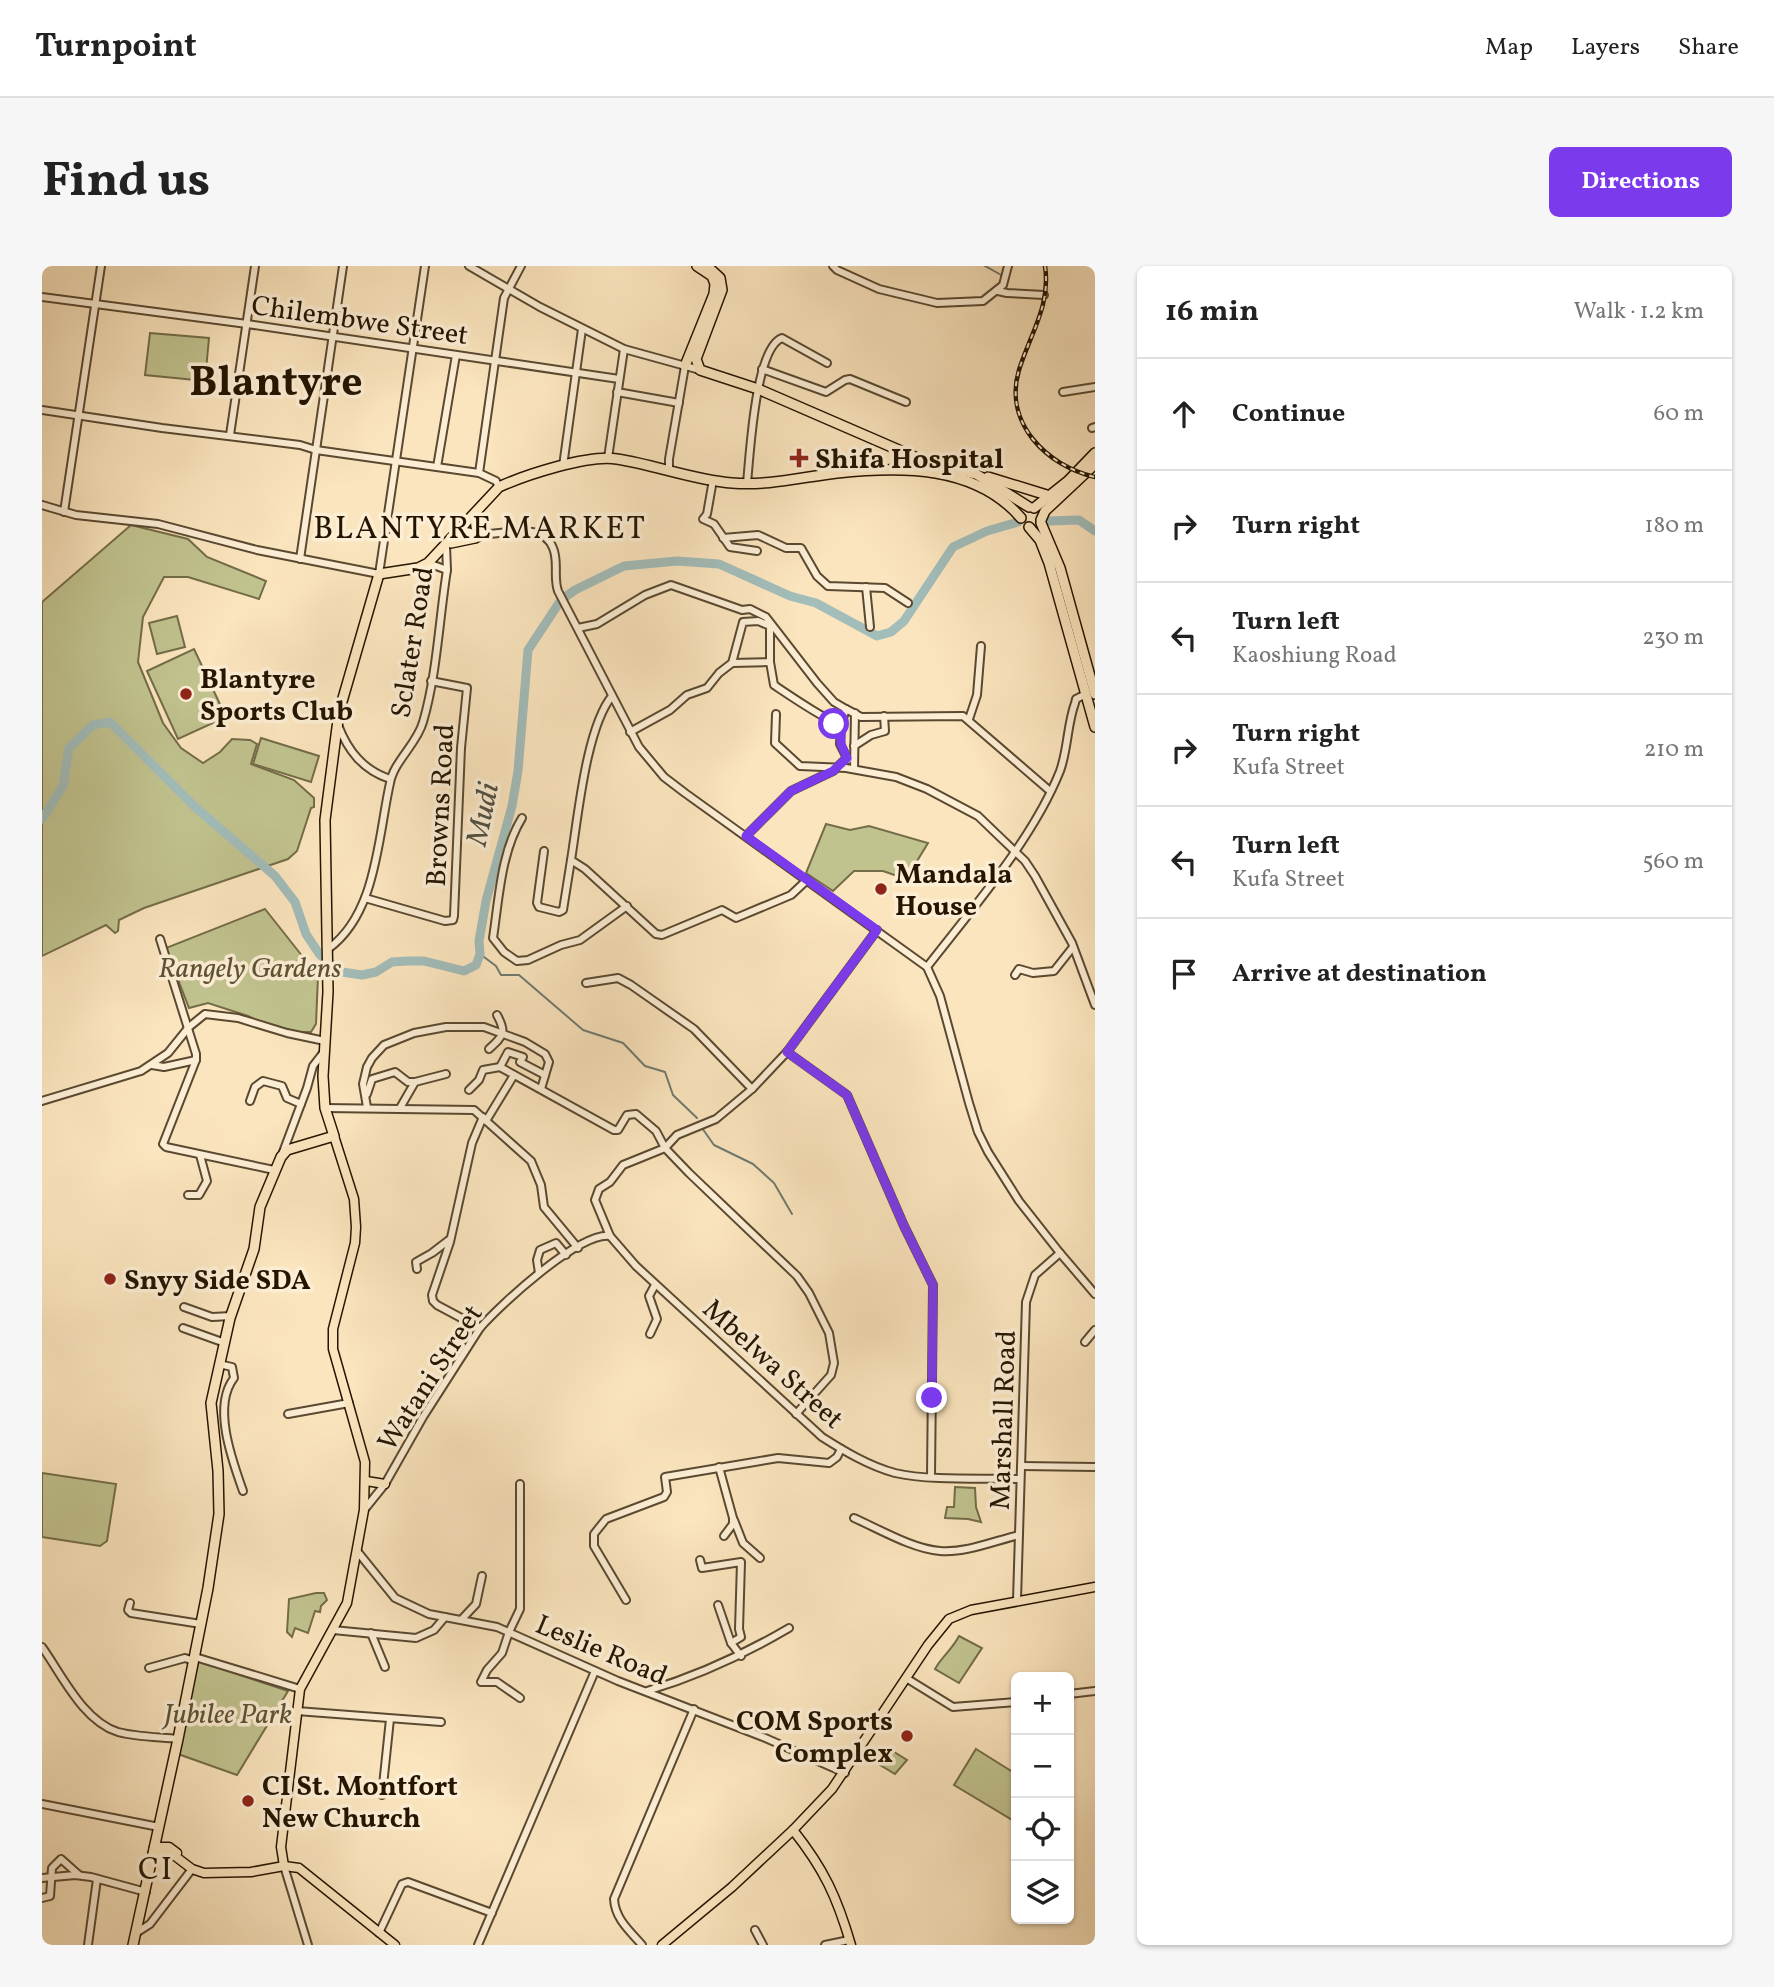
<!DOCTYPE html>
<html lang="en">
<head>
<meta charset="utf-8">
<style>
  :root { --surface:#fff; --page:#f6f6f6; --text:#222; --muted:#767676; --line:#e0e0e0; --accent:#7c3aed }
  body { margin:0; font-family:Vollkorn,serif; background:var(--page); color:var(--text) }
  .controls { position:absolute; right:21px; bottom:21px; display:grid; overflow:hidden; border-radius:10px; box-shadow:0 2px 5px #0004 }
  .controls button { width:63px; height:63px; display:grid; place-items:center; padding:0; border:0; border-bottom:2px solid var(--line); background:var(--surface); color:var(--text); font:35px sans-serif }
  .stop { position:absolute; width:21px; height:21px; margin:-16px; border:5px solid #7c3aed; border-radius:50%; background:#fff }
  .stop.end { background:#7c3aed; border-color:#fff; box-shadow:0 2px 7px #0008 }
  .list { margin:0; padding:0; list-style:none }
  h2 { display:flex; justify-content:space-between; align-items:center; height:91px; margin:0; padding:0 28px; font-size:30px }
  h2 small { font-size:23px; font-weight:400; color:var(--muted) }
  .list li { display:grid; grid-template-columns:46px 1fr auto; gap:21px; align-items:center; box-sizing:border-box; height:112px; padding:0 28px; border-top:2px solid var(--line) }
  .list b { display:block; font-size:26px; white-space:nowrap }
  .list p { margin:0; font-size:23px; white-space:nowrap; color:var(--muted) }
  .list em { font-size:23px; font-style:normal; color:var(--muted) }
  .icon { flex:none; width:38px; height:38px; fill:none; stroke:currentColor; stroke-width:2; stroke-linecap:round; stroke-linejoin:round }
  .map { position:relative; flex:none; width:1053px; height:1679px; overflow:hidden; border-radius:10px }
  header { display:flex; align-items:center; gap:42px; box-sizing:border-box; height:98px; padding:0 35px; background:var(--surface); border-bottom:2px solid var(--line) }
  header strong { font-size:33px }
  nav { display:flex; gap:38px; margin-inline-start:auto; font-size:24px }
  .intro { display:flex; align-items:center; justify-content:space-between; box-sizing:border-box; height:168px; padding:0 42px }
  h1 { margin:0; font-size:49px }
  .button { padding:18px 32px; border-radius:10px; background:var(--accent); color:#fff; font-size:24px; font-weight:700 }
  main { display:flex; gap:42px; padding:0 42px }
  aside { flex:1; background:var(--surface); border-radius:10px; box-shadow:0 2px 5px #0004 }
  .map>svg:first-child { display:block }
  .green { fill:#c1c38f; stroke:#736c48; stroke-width:2 }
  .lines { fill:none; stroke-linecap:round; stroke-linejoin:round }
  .stream { stroke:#707a70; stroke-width:2 }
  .river { stroke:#a2bdba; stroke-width:9 }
  .minor-casing { stroke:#5a4930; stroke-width:10 }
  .major-casing { stroke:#251500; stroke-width:11 }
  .highway-casing { stroke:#251500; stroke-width:12 }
  .minor { stroke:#fceed5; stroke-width:6 }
  .major { stroke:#fbe5be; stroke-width:8 }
  .highway { stroke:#fbe5be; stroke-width:9 }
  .rail-casing { stroke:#251500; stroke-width:4.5 }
  .rail { stroke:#fceed5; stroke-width:2; stroke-dasharray:5; stroke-linecap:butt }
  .route { stroke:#7c3aed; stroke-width:9 }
  .poi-dot { fill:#8f2418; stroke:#fceed5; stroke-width:2.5 }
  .labels { text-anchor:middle; stroke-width:7; stroke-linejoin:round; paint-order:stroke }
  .street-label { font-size:28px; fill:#251500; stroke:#fceed5 }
  .poi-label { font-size:28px; font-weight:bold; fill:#251500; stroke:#fceed5; text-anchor:start }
  .park-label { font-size:28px; font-style:italic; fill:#5c5232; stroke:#fceed5 }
  .water-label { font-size:30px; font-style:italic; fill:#515041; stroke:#fceed5 }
  .quarter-label { font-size:32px; letter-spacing:2px; fill:#251500; stroke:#fceed5 }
  .town-label { font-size:42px; font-weight:bold; fill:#251500; stroke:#fceed5 }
</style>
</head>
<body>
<header>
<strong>Turnpoint</strong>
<nav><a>Map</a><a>Layers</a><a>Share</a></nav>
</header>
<div class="intro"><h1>Find us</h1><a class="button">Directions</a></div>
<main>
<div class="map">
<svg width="1053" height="1679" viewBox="0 0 1053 1679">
  <rect width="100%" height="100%" fill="#fbe5be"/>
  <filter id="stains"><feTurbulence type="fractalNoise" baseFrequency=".00286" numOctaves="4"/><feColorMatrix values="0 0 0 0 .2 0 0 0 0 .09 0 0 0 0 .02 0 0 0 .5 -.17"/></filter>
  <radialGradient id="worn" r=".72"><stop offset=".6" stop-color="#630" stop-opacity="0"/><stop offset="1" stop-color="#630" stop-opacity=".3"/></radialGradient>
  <g class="green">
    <polygon points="108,67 167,72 163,115 103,109"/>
    <polygon points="89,259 146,273 165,291 224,315 217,333 146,311 122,311 101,351 96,396 121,457 139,482 161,497 178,486 190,473 208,474 215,478 209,498 252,514 272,532 272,541 269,542 255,585 246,593 102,642 77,654 76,665 73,667 64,659 0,690 0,336"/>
    <polygon points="135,350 143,381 115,388 107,357"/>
    <polygon points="152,383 184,451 136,473 105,405"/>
    <polygon points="219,472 277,490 269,516 211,498"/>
    <polygon points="784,558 808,564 827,560 886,577 864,613 841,605 812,605 791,625 764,607"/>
    <polygon points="223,643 276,710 274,758 269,766 238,766 206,750 166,737 147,742 124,682"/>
    <polygon points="0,1207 74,1218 65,1275 58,1280 0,1271"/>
    <polygon points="913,1221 933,1222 934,1241 939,1256 926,1253 903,1252 905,1241 912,1241"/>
    <polygon points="274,1327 282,1327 285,1334 279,1340 278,1346 273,1345 266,1367 253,1362 250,1371 245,1366 247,1333"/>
    <path d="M 917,1370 L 940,1382 L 917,1417 L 893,1403 C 900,1390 910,1384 917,1370 Z"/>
    <polygon points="156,1395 246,1425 195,1509 136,1488"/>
    <polygon points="934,1483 974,1508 974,1551 972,1555 912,1519"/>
    <polygon points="849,1484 865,1494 853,1508 838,1499"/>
  </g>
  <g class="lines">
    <g class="stream">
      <polyline points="943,0 961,10"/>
      <polyline points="438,688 454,700 459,709 477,709 541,764 581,777 603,800 623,806 631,829 655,852"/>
      <polyline points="660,862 672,879 711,898 732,917 750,948"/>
    </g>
    <g class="river">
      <polyline points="1007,255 1037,254 1053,265"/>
      <polyline points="0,553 21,520 27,482 51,459 68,456 152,540 233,610 253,636 264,668 278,689 300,706 320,709 334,706 350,696 366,695 382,695 422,705 434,699 438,688 437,675 444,635 470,540 476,505 486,384 519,334 533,324 582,300 635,295 677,298 748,330 774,337 835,370 849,366 862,355 911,281 945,265 976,256"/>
    </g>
    <defs>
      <g id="minor">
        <polyline points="427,0 498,41 582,83 658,104"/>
        <polyline points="791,0 795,4 837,23 895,37 941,35 961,19 966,0"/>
        <polyline points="956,25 965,27 1002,29"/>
        <polyline points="0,31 205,58 577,113"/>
        <polyline points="720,103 784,126 803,114 808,113 864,136"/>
        <polyline points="575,126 637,137"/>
        <polyline points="1021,126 1053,121"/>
        <polyline points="0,144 120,162 258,179 274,184 437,207 454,215 457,221"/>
        <polyline points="1050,162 1053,161"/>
        <polyline points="188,169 213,0"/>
        <polyline points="566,192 582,83"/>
        <polyline points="521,200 540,63"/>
        <polyline points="395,201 414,89"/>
        <polyline points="627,205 627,193 643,100"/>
        <polyline points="437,207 462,32 479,0"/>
        <polyline points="671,214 665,248 661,253 672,258 688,281 715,285"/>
        <path d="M 705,217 C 708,189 713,82 740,72 L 785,97"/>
        <polyline points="0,239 34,249 116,258 215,284 337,308 383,0"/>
        <polyline points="22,246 59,0"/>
        <path d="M 419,264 C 426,265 433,268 441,268 C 462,269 501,255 511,282 C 517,296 511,311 516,325 L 597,481 L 622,511 L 643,527 L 885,701 L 898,730 L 927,837 L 936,866 L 946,886 L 977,935 L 1018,987 L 1053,1028"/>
        <polyline points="681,272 716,269 744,282 759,282 775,310 786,320 843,322 866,337"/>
        <polyline points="258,293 301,0"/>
        <polyline points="386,297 405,304"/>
        <polyline points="824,321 828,361"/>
        <polyline points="536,362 555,358 603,329 629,319 700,344 708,343 724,351 775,417 792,436 804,443"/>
        <path d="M 728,396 L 732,419 C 744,427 789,458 799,458 L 804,443 L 819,451 L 921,450 L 1008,525"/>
        <path d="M 570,430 C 544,462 536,551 529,594 L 543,603 L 614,668 L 620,669 L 680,644 L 694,652 L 749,629 L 765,614"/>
        <polyline points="734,448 733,477 758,500 804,502 854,511 885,523 936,550 983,595 993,610 1030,677 1053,739"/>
        <polyline points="927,453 935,429 939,380"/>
        <polyline points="799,458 798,478 806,494"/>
        <path d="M 296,459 C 306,485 321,504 348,513"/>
        <polyline points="588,466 628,444 645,429 665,422 677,407 690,397 701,356 716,355 728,360 728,396 690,397"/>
        <polyline points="812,480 829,469 843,465 842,450"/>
        <polyline points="812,503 813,447"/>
        <path d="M 480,552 C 459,586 457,632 451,672 L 462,686 L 475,695 L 486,694 L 519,679 L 538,674 L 585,640"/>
        <polyline points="704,570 749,525 791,505 805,492"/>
        <polyline points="502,585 495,637 497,641 517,646 521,644 529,594"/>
        <polyline points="323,632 403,655 411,654 412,650 419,482 425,422 389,415"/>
        <polyline points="835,664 745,786 805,829 862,960 891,1019 889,1210"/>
        <polyline points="118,673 154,788 154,794 121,878 124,881 232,904"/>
        <path d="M 286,683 C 335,648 336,570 348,517 C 352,495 375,478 381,456 C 395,408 397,354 405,304 L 404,280"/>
        <path d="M 885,701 C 930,643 991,573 1018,505 C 1026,483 1025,459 1033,437 L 1034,433 L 1044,428"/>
        <polyline points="973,709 977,703 991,707 1012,705 1031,681"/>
        <polyline points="544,717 576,712 589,719 652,763 710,823"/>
        <path d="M 447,783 C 461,770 465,767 455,749"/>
        <path d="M 745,786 L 710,823 L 674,853 L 635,869 L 623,882 L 581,899 L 568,916 L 557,923 L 553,934 L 568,970 L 594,1000 L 780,1171 C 802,1185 827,1200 853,1207 C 887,1215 943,1212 978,1213"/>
        <polyline points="110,799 122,801 154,794"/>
        <polyline points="503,809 478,796 481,791 466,786 458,801 572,864 576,864 585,849 594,848 614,865 623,882 647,907 755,1010 767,1027 787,1067 792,1097 789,1109 754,1148"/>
        <polyline points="427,824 437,814 441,804 458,801"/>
        <polyline points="325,828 330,813 353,806 366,816 373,816"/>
        <polyline points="0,835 99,805 126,787 147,761 163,748 196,752 245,767 283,775"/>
        <polyline points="208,835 213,821 221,815 240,820 245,832 259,838"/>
        <polyline points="325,841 321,818 325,801 330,792 342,779 372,767 404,761 442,761 483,776 503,788 507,796 499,823"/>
        <polyline points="283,842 432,844 489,895 499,919 502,941 536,982"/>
        <polyline points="358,842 373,816 404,808"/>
        <polyline points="444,855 472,809"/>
        <polyline points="241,886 265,822 271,800 281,787"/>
        <polyline points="146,929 157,929 165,915 158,889"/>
        <polyline points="375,1003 374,996 390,987 407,974"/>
        <polyline points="497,1007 495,994 498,984 514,977 524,989"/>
        <polyline points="142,1041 170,1051 189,1050"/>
        <polyline points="141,1062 183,1077"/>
        <polyline points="438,1062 395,1039 391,1035 390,1029 408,976 430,877 441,851"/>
        <polyline points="608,1068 615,1053 607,1030 613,1019"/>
        <polyline points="1043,1076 1053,1064"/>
        <path d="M 177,1098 L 190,1101 L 192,1112 C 170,1140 190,1194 201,1225"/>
        <polyline points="246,1148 307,1137"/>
        <polyline points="979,1200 1053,1201"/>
        <polyline points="677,1201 691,1252 691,1258 682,1270"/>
        <polyline points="478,1218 478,1343 467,1366 460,1387 445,1404 439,1416 455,1416 478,1432"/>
        <path d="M 322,1244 L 343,1218 L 381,1151 L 438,1062 C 458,1039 537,966 568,970"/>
        <path d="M 812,1252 C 837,1263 871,1283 898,1285 C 924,1287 952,1275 977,1269"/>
        <polyline points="692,1254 701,1277 718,1292"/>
        <polyline points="315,1285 353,1332 387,1348 455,1361 576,1415 721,1471 803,1507"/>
        <polyline points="658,1294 660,1302 699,1296 697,1363 699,1371 689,1377"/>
        <polyline points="584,1334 552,1280 552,1268 564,1253 622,1231 625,1226 623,1211 736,1192 787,1197 795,1191 799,1183"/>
        <polyline points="975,1334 984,1036 993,1009 1018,987"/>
        <polyline points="88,1337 86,1344 89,1347 159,1358"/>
        <polyline points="676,1339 689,1377 699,1390"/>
        <polyline points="420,1353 434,1338 440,1310"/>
        <polyline points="291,1364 374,1372 392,1364 403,1351"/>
        <polyline points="329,1367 343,1401"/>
        <path d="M 0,1381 C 20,1409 41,1455 76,1466 C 95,1471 117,1471 136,1473"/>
        <polyline points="153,1391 258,1423"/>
        <polyline points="107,1402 143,1392 152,1395"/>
        <polyline points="864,1412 911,1441 974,1436"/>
        <path d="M 605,1425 C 655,1410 701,1389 747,1362"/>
        <polyline points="1027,1428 1053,1425"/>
        <polyline points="255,1445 399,1456"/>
        <polyline points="340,1529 348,1453"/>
        <polyline points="0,1538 117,1561"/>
        <polyline points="242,1600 266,1679"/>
        <polyline points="0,1612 33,1609 49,1611 104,1626"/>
        <polyline points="0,1632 8,1630 10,1602 19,1593 37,1609"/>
        <polyline points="713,1664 721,1679"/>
        <polyline points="94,1667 108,1658 150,1603"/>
        <polyline points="337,1667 360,1618 366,1616 450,1647"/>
        <polyline points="46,1679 55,1613"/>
        <polyline points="436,1679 553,1405"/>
        <path d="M 600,1679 C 588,1665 573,1653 572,1633 L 652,1443"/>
        <polyline points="783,1679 807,1674"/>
      </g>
      <g id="major">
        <polyline points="324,1215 343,1218"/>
        <path d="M 751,1564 C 782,1603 795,1631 809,1679"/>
        <polyline points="112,1581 127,1581 135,1587"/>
        <polyline points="111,1586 133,1590 150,1603 162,1607 209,1606 242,1600 257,1602 353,1679"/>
        <polyline points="242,1600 239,1581 258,1423 305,1337 322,1244 323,1196 291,1083 291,1063 313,977 314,961 312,933 292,870"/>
        <polyline points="620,1679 690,1621 751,1564 790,1523 886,1379 907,1353 929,1344 1053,1321"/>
      </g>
      <g id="highway">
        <polyline points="665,0 678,12 680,24 654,93 658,104 716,123 889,198 934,208 987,241"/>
        <polyline points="643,100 672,28 673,18 670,10 655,0"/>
        <polyline points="946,211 1008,230"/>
        <polyline points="992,242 1026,215 1053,187"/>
        <polyline points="999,254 1003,245 1053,198"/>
        <polyline points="999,257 1018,302 1053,428"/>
        <polyline points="987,261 998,274 1007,297 1053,461"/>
        <polyline points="409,277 433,272 440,268 434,261 433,249"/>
        <path d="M 91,1679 L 136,1473 L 166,1322 L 177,1248 L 176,1205 L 169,1137 L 188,1052 L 212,983 L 218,941 L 239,891 L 245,884 L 292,870 L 283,842 L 281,810 L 286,726 L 283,554 L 297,446 L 337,308 L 376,302 L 386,297 L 457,221 C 483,209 547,188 575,193 C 614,199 651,214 690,217 C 726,220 760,211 795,207 C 858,200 934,199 979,252"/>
      </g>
    </defs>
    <use href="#minor" class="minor-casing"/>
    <use href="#major" class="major-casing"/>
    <use href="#highway" class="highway-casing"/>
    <use href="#minor" class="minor"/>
    <use href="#major" class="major"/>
    <use href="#highway" class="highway"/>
    <defs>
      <path id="rail" d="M 1003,0 C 1009,40 988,68 977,104 C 961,157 1005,200 1053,211"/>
    </defs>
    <use href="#rail" class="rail-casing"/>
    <use href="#rail" class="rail"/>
  </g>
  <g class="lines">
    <polyline class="route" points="792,458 799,458 799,478 805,492 791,505 749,525 704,570 835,664 745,786 805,829 862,960 891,1019 890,1132"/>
  </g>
  <g class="poi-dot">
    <path d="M753.5 181.5h7v7h7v7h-7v7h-7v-7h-7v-7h7z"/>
    <circle cx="144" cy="428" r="7"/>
    <circle cx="839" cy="623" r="7"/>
    <circle cx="68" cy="1013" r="7"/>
    <circle cx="865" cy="1470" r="7"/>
    <circle cx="206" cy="1535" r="7"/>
  </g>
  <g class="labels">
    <g class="street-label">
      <text transform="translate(318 53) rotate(8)" y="10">Chilembwe Street</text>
      <text transform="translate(369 376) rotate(-81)" y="10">Sclater Road</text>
      <text transform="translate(397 539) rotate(-87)" y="10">Browns Road</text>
      <text transform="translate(732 1097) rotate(42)" y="10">Mbelwa Street</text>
      <text transform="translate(387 1111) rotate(-57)" y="10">Watani Street</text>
      <text transform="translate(960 1154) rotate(-88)" y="10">Marshall Road</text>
      <text transform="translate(560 1383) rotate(23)" y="10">Leslie Road</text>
    </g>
    <g class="poi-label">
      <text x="773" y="202">Shifa Hospital</text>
      <text x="158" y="422">Blantyre<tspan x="158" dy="32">Sports Club</tspan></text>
      <text x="853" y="617">Mandala<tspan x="853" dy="32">House</tspan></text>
      <text x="82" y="1023">Snyy Side SDA</text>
      <text x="851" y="1464" text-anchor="end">COM Sports<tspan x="851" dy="32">Complex</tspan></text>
      <text x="220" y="1529">CI St. Montfort<tspan x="220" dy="32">New Church</tspan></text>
    </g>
    <g class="park-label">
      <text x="208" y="711">Rangely Gardens</text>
      <text x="186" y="1457">Jubilee Park</text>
    </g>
    <g class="water-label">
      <text transform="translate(440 548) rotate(-78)" y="10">Mudi</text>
    </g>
    <g class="quarter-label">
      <text x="438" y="272">BLANTYRE MARKET</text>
      <text x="114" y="1613">CI</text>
    </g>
    <g class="town-label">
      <text x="234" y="129">Blantyre</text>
    </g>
  </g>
  <rect width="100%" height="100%" filter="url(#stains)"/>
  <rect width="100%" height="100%" fill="url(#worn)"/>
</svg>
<div class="controls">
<button>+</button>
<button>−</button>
<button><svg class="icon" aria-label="locate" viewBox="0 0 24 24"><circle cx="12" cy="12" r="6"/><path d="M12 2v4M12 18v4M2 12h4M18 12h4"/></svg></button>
<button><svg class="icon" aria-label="layers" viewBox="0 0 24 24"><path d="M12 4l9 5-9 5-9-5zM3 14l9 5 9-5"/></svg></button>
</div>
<div class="stop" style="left:792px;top:458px"></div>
<div class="stop end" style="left:890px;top:1132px"></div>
</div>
<aside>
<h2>16 min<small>Walk · 1.2 km</small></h2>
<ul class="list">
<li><svg class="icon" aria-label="ahead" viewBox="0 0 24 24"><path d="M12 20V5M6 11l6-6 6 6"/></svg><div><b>Continue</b></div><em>60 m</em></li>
<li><svg class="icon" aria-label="right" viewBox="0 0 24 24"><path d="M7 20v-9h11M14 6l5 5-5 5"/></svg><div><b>Turn right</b></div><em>180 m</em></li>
<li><svg class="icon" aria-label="left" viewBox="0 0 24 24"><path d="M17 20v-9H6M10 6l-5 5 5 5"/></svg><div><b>Turn left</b><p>Kaoshiung Road</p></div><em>230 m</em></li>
<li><svg class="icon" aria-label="right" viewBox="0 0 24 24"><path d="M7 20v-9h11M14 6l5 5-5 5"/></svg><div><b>Turn right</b><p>Kufa Street</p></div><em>210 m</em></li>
<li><svg class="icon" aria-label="left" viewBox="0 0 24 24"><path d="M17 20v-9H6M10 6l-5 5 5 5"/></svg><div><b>Turn left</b><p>Kufa Street</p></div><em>560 m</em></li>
<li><svg class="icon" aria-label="arrive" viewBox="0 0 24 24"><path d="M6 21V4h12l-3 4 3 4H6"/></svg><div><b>Arrive at destination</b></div></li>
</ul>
</aside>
</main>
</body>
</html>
